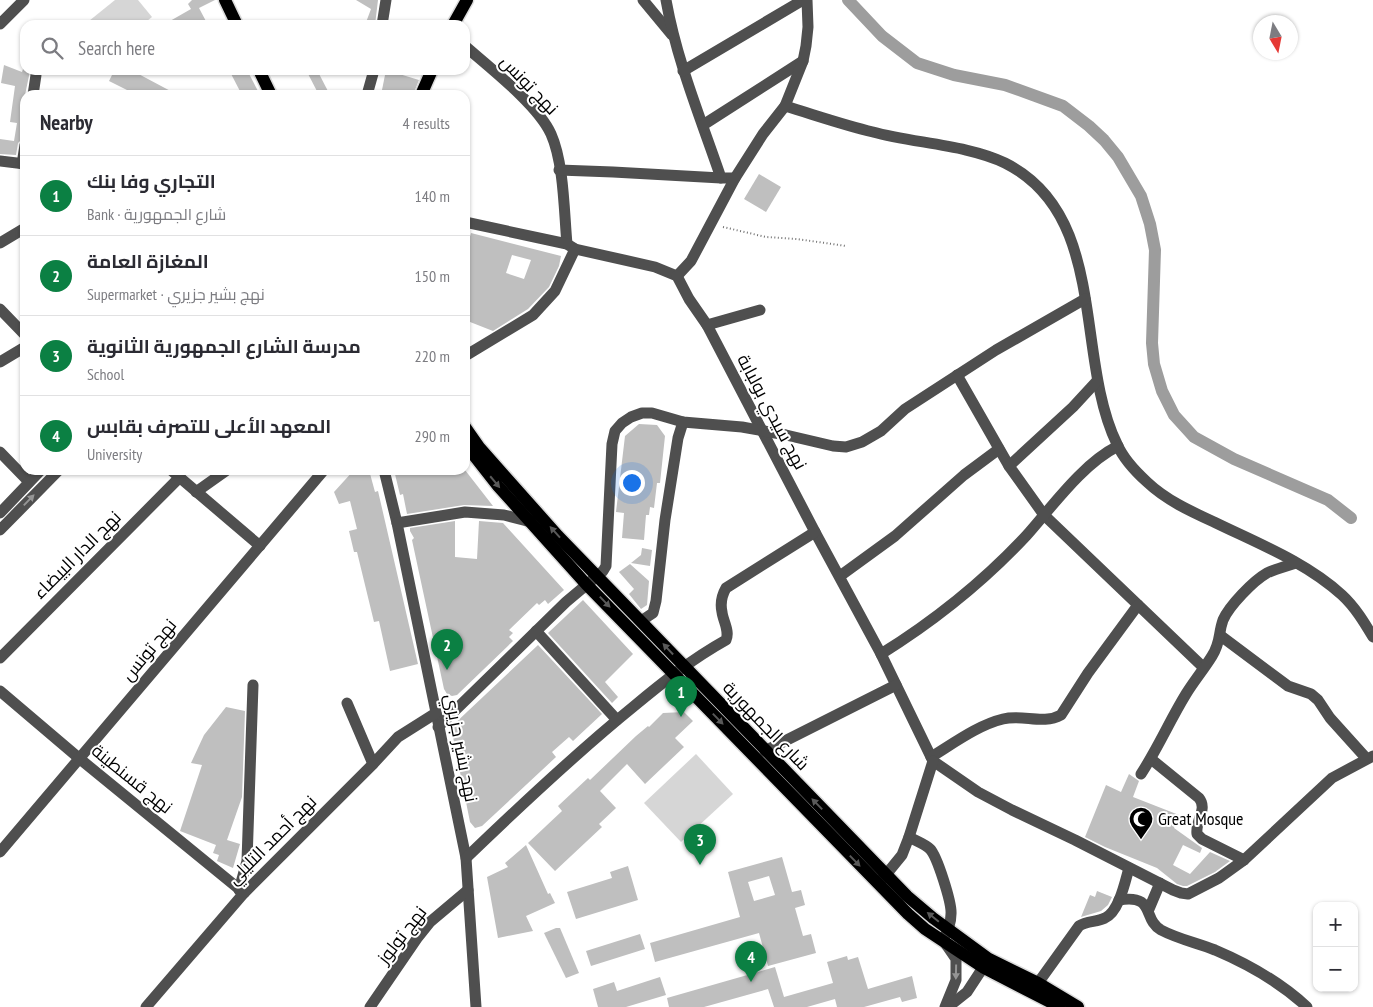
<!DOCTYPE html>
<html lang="en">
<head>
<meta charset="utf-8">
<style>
  :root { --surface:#fff; --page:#f2f2f3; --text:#2b2b33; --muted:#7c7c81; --line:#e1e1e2; --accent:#0b8043 }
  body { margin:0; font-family:"PT Sans Narrow",Cairo,sans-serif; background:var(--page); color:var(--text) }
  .controls { position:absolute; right:15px; bottom:15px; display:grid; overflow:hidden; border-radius:10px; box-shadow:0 1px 4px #0004 }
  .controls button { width:45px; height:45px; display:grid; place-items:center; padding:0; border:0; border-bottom:1px solid var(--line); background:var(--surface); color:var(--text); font:25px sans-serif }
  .compass { position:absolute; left:1253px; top:15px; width:45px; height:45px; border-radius:50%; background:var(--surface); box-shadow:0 1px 4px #0004; rotate:170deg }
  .you { position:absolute; left:631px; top:482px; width:18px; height:18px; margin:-12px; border:4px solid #fff; border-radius:50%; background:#1a73e8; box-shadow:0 0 0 8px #1a73e833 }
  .badge { display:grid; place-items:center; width:32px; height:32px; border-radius:50%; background:var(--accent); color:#fff; font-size:16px; font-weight:700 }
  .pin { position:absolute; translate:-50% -41px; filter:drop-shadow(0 1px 2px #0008) }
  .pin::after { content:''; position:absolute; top:26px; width:18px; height:15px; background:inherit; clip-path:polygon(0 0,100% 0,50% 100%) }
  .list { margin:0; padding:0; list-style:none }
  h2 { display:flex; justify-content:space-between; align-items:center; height:65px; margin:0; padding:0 20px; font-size:21px }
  h2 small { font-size:16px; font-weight:400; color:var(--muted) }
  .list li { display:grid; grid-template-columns:32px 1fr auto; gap:15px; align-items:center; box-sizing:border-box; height:80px; padding:0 20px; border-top:1px solid var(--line) }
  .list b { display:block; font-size:19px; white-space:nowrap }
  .list p { margin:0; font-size:16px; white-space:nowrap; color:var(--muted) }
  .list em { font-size:16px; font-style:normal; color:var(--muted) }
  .icon { flex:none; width:28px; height:28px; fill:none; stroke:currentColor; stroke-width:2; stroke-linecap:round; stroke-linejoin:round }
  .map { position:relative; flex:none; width:1373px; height:1007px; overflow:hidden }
  .search { position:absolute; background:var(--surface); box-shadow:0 1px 4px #0004; left:20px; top:20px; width:450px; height:55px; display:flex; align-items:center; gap:12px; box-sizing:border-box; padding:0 18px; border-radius:15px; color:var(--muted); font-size:19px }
  .panel { position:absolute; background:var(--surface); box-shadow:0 1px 4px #0004; left:20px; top:90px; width:450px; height:385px; border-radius:15px }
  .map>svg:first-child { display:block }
  .green { fill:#d6d6d6 }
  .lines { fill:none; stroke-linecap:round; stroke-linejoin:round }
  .canal { stroke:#9d9d9d; stroke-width:12 }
  .building { fill:#bfbfbf; fill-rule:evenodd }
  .major-casing { stroke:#dbdbdb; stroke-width:15 }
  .path { stroke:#717171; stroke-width:2; stroke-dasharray:1 2.5; stroke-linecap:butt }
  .minor { stroke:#4f4f4f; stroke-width:11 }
  .major { stroke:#000; stroke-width:12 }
  .oneway { fill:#595959 }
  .oneway2 { fill:#959595 }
  .labels { text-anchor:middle; stroke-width:4; stroke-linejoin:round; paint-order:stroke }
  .street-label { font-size:18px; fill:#000; stroke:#fff }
  .poi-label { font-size:18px; fill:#000; stroke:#fff; text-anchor:start }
</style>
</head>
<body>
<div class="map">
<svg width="1373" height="1007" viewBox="0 0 1373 1007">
  <rect width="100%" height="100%" fill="#fff"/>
  <g class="green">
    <polygon points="115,0 138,0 152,17 142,25 84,25"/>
    <polygon points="696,754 733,794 681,842 644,803"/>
  </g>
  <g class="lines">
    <polyline class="canal" points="848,0 882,36 917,63 954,75 1005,85 1063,106 1089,126 1104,140 1118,157 1141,196 1150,224 1155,250 1152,343 1154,364 1162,391 1174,415 1194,437 1234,459 1328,500 1351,518"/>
  </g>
  <g class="building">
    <polygon points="192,0 215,0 199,8 208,25 163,25 191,9 188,4"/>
    <polygon points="356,0 378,0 375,25 365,25 371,9"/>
    <polygon points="4,65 22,72 23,69 30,71 25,95 25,127 23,138 18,143 16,155 0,154 0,139 14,141 17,123 10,122 15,86 1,83"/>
    <polygon points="110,70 131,70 178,95 137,95 109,81 112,75"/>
    <polygon points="229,70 247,70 260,95 242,95"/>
    <polygon points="306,70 317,70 330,95 319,95"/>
    <polygon points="386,70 419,80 413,95 381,95"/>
    <polygon points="759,174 781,187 766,212 744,199"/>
    <path d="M 471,233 L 561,256 L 559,266 L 549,287 L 528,309 L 493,331 L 465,320 L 465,254 ZM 512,255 L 531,260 L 524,279 L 506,273 Z"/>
    <polygon points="639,424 657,425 665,436 660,483 657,483 654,508 650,507 649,515 646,515 644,540 622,538 624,513 616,512 625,436"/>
    <polygon points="354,470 369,470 375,492 378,491 418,664 390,671 379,621 374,622 357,552 354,552 349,531 357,529 350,501 339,504 334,492"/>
    <polygon points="394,470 465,470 493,506 464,505 407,514 403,494 400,495"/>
    <polygon points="455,521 455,557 477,559 479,521 503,523 564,590 548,604 545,600 539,605 537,603 509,630 513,633 509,637 513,641 457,695 452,696 447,694 444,689 412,540 414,538 410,531 410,528"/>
    <polygon points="642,548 652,550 650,566 631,563 641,555"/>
    <polygon points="630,564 649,581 647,605 641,609 629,594 634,589 619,572"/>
    <polygon points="583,600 633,654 605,682 618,697 612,703 548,633"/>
    <polygon points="538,645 602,714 573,741 569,737 552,752 556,757 482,826 475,828 470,822 451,727"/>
    <polygon points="226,707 245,711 242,797 227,840 240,844 233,868 217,861 219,855 213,853 216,845 180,831 202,765 191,763 204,735"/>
    <polygon points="684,712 693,721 675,738 684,747 645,784 627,764 600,791 616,808 599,824 602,827 555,871 528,843 562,811 558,806 588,778 590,780 636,736 648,726 649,727 663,713"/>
    <polygon points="1129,774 1139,781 1133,797 1179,815 1174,828 1202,848 1200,853 1183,845 1173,865 1190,874 1210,852 1230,861 1215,872 1187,886 1183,886 1177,884 1157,868 1105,847 1085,837 1106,785 1121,792"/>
    <polygon points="526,845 548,894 550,893 555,903 526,916 533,931 498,938 487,877 508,867 505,863"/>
    <path d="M 782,857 L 792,892 L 801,890 L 805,905 L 795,908 L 803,936 L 811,934 L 816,953 L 768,966 L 759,933 L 655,962 L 650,943 L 740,917 L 728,872 ZM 769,876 L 775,895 L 754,901 L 748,882 Z"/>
    <polygon points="628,866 638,900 576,919 567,892 612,878 610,872"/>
    <polygon points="1097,891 1112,897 1108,905 1101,911 1081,917 1090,895 1095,897"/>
    <polygon points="556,928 560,928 579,973 566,978 544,933"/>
    <polygon points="640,934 645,949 591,966 586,951"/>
    <polygon points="847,956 848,960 858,957 868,989 912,976 917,998 902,1002 900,997 864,1007 837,1007 835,999 807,1007 774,1007 768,989 704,1007 669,1007 667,998 775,967 784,997 833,983 827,962"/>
    <polygon points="660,977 666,995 626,1007 598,1007 593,989 614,982 617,991"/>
  </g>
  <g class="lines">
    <defs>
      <g id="major">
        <polyline points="225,0 237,25"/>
        <polyline points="453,25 467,0"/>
        <polyline points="259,70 271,95"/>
        <polyline points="421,95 432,70"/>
        <polyline points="465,427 479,447 558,536 907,896 933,918 989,959 1038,983 1078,1007"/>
        <polyline points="465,444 498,486 586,584 908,914 925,929 984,968 1060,1007"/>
      </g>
    </defs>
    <use href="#major" class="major-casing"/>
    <polyline class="path" points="723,227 766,237 797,239 846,246"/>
    <g class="minor">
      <polyline points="643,0 672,35"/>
      <path d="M 666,0 C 677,62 701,119 721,178 L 735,178"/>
      <polyline points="0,24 24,0"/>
      <polyline points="382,25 386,0"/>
      <path d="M 465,46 C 489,67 538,105 551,134 C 564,163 564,212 567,244"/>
      <polyline points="683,71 803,0"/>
      <polyline points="33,95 36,75"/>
      <polyline points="367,95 374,70"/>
      <path d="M 785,106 C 815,115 844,125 873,132 C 913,143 968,145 1005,163 C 1109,215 1074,356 1117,444 C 1123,458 1136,472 1147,482 C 1166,500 1190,511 1214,522 C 1257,543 1306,562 1342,595 C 1355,607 1364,622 1373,637"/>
      <polyline points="703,125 803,61"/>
      <polyline points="0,161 25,164"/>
      <polyline points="22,164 25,145"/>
      <polyline points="559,170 613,172 721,178"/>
      <polyline points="465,222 567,244 575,249 655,267 677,276 689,299 707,325 815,532 881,654 933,761 978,792 1012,810 1075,840 1173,890 1181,893 1188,894 1219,878 1244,860 1332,778 1373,756"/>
      <polyline points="0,243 25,228"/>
      <polyline points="677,276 691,261 735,178 763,134 785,106 803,61 806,46 808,27 807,0"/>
      <polyline points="0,309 25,335"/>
      <polyline points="707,325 760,310"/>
      <polyline points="465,356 533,315 555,291 575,249"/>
      <polyline points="0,362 25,347"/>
      <polyline points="957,375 1009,466 1044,515 1203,667"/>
      <polyline points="0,452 29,482"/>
      <polyline points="1009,466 1073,407 1097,381"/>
      <polyline points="171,470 260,546"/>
      <polyline points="384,470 397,523 466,858 476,1007"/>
      <polyline points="196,492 227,470"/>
      <polyline points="0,513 41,470"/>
      <polyline points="397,523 465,512 504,515 531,522"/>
      <polyline points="0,530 59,470"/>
      <polyline points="840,576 895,536 964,475 999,449"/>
      <polyline points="641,621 653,613 656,601 665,520 678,438 683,422"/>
      <polyline points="536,631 617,720"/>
      <polyline points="1221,636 1288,686 1311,694 1318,700 1330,718 1366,758"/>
      <path d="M 881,654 C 934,621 983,582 1026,536 C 1052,507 1082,464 1118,446"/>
      <polyline points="0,658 180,477"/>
      <polyline points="0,691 80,759 244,893"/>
      <polyline points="347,703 373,764"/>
      <polyline points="438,727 566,602 603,571 606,566 612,444 615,431 622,423 631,417 642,413 652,413 683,422 742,427 786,435 833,446 846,447 862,442 881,431 905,409 996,350 1085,299"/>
      <polyline points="765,751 896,685"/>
      <path d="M 931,757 C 954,743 978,725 1003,719 C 1023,714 1043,725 1061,715 L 1088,673 L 1138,605"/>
      <path d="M 1151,759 L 1199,798 C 1208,809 1195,821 1197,834 L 1202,839 L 1244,860"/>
      <path d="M 1141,774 C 1158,748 1170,720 1186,694 C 1194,681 1204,669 1212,656 C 1221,642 1218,634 1223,620 C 1229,606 1253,581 1267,573 C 1276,569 1287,566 1296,563"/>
      <path d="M 909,837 C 916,841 925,844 930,849 C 937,856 952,903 951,914 C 951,924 948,931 943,940 L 956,959 L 956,980 L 945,1007"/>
      <polyline points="0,852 324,470"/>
      <path d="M 466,858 C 520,806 575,754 633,707 C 663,682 692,659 726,640 C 730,631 723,621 722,612 C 720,603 722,595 726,588 L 815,532"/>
      <polyline points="880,882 902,855 909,837 933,761"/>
      <polyline points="239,890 247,861 253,685"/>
      <path d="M 1119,900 C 1156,894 1142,919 1161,930 C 1178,939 1197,943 1215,950 C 1248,964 1280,982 1307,1007"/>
      <polyline points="1149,909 1160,883"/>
      <path d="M 1033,990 L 1079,926 C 1087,921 1097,922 1105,918 C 1119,912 1125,882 1129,868"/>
      <polyline points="146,1007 244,893 373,764 398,737 436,713"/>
      <polyline points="370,1007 418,937 430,922 468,890"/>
      <polyline points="948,1007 967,992 988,960"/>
    </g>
    <use href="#major" class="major"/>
  </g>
  <defs><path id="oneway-solid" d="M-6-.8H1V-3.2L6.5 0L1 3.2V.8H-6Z" transform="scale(1.25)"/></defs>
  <g class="oneway">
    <use href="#oneway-solid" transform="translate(495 482) rotate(50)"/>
    <use href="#oneway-solid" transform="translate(555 532) rotate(-132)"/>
    <use href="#oneway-solid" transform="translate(605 602) rotate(46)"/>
    <use href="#oneway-solid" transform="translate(668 649) rotate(-133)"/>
    <use href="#oneway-solid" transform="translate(718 719) rotate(46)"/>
    <use href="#oneway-solid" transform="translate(817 804) rotate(-134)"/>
    <use href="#oneway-solid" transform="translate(855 861) rotate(46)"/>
    <use href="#oneway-solid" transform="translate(933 917) rotate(-141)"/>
  </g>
  <g class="oneway2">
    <use href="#oneway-solid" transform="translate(29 500) rotate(-46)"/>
    <use href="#oneway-solid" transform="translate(956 972) rotate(91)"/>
  </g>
  <defs>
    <symbol id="mosque-pin" viewBox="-11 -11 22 30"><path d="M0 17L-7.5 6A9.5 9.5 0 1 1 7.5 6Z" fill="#000" stroke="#fff"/><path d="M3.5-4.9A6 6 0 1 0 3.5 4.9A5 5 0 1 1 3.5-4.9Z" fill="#fff"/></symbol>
  </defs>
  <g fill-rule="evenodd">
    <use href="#mosque-pin" x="1127" y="805" width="28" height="38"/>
  </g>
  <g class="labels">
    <g class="street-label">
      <text transform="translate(529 85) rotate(46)" y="6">نهج تونس</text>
      <text transform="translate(772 412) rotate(62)" y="6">نهج سيدي بولبابة</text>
      <text transform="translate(77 555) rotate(-45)" y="6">نهج الدار البيضاء</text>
      <text transform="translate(149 650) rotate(-50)" y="6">نهج تونس</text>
      <text transform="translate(766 726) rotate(46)" y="6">شارع الجمهورية</text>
      <text transform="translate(461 748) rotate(79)" y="6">نهج بشير جزيري</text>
      <text transform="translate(132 779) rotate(39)" y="6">نهج قسنطينة</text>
      <text transform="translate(272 840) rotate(-45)" y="6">نهج أحمد التليلي</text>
      <text transform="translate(402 935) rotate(-52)" y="6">نهج تولوز</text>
    </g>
    <g class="poi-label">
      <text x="1158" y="825">Great Mosque</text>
    </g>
  </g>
</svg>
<div class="controls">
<button>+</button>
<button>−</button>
</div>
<svg class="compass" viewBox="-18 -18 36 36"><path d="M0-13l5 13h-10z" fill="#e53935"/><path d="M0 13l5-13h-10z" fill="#7c7c81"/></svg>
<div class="you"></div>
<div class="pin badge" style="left:681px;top:717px">1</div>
<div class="pin badge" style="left:447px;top:670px">2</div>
<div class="pin badge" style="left:700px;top:865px">3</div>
<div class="pin badge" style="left:751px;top:982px">4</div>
<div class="search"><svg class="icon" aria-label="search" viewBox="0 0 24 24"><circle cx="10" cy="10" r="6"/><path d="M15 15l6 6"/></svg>Search here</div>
<section class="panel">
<h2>Nearby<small>4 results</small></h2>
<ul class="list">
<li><span class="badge">1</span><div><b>التجاري وفا بنك</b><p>Bank · شارع الجمهورية</p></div><em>140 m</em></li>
<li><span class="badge">2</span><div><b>المغازة العامة</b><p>Supermarket · نهج بشير جزيري</p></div><em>150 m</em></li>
<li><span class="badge">3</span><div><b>مدرسة الشارع الجمهورية الثانوية</b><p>School</p></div><em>220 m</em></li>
<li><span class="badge">4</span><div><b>المعهد الأعلى للتصرف بقابس</b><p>University</p></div><em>290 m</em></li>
</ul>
</section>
</div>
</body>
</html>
